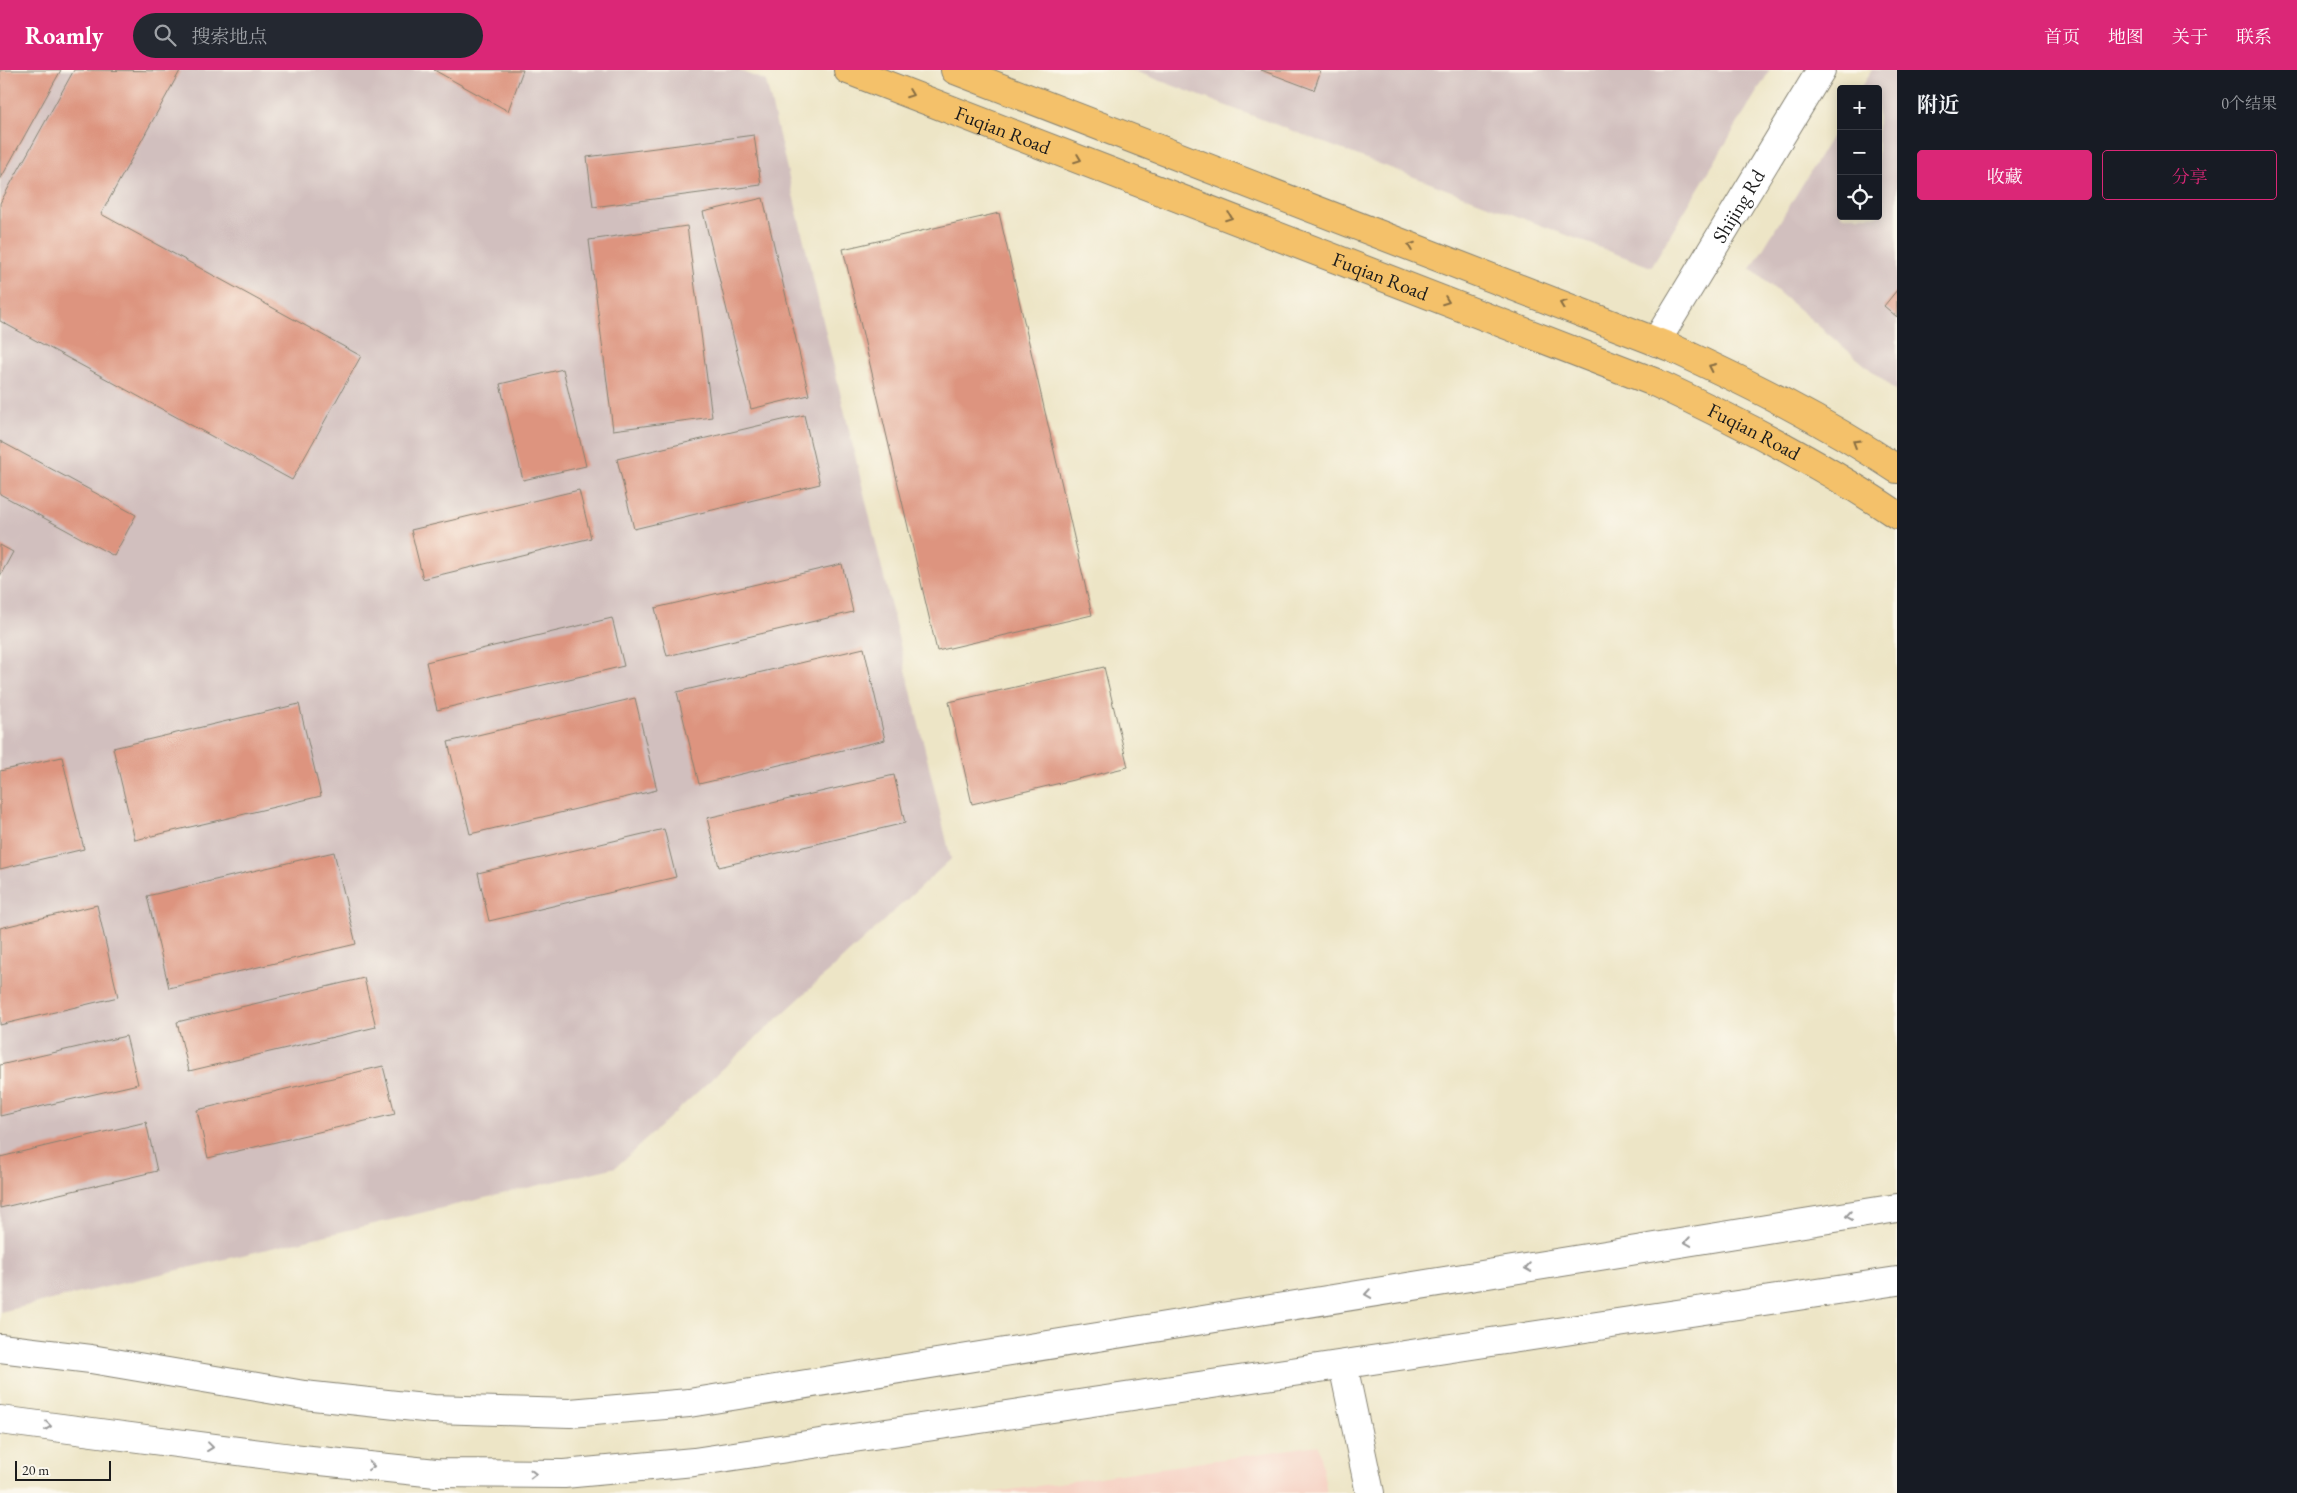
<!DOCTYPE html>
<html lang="zh">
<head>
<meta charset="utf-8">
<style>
  :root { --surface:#171b24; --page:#242831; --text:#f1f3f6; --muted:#9ea1a6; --line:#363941; --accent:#db2777 }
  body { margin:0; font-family:"EB Garamond","Noto Serif SC",serif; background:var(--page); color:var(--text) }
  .controls { position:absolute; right:15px; top:15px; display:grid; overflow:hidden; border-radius:5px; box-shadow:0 2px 12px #0003 }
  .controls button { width:45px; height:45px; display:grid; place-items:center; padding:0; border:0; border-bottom:1px solid var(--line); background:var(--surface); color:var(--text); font:25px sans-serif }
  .scale { position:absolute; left:15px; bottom:12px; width:96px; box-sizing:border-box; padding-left:5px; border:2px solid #1c1c1c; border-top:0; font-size:14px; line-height:18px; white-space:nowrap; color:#1c1c1c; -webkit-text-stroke:4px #fbf7ec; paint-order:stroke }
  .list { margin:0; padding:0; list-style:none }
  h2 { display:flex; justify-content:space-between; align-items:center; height:65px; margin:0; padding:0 20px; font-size:21px }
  h2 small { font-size:16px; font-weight:400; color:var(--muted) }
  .actions { display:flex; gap:10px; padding:15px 20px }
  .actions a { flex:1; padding:11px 0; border:1px solid var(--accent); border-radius:5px; text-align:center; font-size:18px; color:var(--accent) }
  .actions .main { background:var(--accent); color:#fff }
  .icon { flex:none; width:28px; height:28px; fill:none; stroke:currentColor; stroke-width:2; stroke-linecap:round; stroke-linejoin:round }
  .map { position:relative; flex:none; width:1897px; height:1423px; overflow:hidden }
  header { display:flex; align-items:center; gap:30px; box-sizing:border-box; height:70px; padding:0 25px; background:var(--accent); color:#fff }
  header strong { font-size:24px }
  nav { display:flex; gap:28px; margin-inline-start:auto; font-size:18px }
  .search { width:350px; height:45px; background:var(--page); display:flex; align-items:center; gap:12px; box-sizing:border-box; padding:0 18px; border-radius:28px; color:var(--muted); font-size:19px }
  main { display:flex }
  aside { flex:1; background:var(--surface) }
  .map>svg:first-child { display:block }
  .built { fill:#f6d2c4 }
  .industrial { fill:#d1bfbe }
  .building { fill:#dd947f }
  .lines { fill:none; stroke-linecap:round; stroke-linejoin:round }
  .minor-casing { stroke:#848071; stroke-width:30 }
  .major-casing { stroke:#848071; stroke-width:30 }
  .minor { stroke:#fff; stroke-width:28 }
  .major { stroke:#f4c16a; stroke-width:28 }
  .oneway { stroke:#886e43 }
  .oneway2 { stroke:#999 }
  .labels { text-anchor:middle; stroke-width:4; stroke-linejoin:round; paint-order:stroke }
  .street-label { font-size:20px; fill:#1c1c1c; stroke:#fbf7ec }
</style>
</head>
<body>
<header>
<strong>Roamly</strong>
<div class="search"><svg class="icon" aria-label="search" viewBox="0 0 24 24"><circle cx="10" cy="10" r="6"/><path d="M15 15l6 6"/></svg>搜索地点</div>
<nav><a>首页</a><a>地图</a><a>关于</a><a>联系</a></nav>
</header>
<main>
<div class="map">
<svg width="1897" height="1423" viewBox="0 0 1897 1423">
  <rect width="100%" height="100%" fill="#fbf7ec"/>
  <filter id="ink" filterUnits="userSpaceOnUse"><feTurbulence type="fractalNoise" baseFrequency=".02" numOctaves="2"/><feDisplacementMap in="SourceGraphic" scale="10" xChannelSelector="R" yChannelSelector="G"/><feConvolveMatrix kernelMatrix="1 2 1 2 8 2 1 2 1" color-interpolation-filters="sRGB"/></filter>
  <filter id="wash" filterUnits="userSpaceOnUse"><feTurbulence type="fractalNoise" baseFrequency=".0096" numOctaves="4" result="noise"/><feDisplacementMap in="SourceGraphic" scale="20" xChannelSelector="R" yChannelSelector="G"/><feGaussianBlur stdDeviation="1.12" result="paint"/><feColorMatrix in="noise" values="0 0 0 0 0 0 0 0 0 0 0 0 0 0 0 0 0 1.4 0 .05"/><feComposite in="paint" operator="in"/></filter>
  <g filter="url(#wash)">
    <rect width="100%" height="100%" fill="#ede5c6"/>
    <polygon class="built" points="1318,1375 1327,1423 990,1423"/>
    <g class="industrial">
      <polygon points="0,0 737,0 766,11 951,789 616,1097 0,1242"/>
      <polygon points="1132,0 1770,0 1651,197"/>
      <polygon points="1872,0 1897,0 1897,322 1751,199 1841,51 1841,146 1878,146 1878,19 1860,19"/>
    </g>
    <g id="blocks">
      <g class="building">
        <polygon points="0,0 61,0 0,110"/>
        <polygon points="74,0 180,1 101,144 361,286 292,410 0,251 0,133"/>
        <polygon points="434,0 523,0 508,41"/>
        <polygon points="1261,0 1321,0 1314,20"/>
        <polygon points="754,65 761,115 593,137 587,87"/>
        <polygon points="763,128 809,325 751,339 703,142"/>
        <polygon points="999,143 1092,545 937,581 843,179"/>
        <polygon points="687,156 712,347 613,360 589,170"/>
        <polygon points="1897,220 1897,247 1884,236"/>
        <polygon points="563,299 586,396 523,410 500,314"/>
        <polygon points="804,345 820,414 634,459 617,389"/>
        <polygon points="0,371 136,445 114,486 0,424"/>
        <polygon points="579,420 591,468 423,509 411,460"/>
        <polygon points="0,475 13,482 0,506"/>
        <polygon points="842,494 853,542 667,586 655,538"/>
        <polygon points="612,548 624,596 437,640 426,592"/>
        <polygon points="864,578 885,670 699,714 677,622"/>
        <polygon points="1104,597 1128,697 972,734 949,632"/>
        <polygon points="635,628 657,720 470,764 448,672"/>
        <polygon points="299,634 321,726 135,770 113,678"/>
        <polygon points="62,687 84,779 0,799 0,701"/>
        <polygon points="894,705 905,753 719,797 707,748"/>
        <polygon points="664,759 676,807 489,851 478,803"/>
        <polygon points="334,782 356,874 169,918 147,826"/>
        <polygon points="97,835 118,927 0,955 0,858"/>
        <polygon points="364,908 376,957 189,1001 177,952"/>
        <polygon points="126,966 138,1014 0,1046 0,995"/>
        <polygon points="383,996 395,1044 208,1088 197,1040"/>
        <polygon points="146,1052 157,1101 0,1138 0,1087"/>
      </g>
    </g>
  </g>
  <g filter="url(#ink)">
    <use href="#blocks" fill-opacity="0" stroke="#848071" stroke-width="1"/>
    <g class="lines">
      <defs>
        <g id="minor">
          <path id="s1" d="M 1656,272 L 1821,0"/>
          <polyline points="0,1278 91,1289 304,1325 433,1339 570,1343 689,1333 1897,1138"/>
          <polyline points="1343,1295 1370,1423"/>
          <polyline points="0,1350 292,1388 436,1403 564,1404 694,1392 1897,1211"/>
        </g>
        <g id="major">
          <path id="s2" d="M 848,0 L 1654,312 C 1738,351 1820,393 1897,445"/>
          <path d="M 955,0 L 1670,277 C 1748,313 1825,351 1897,399"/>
        </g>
      </defs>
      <use href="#minor" class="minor-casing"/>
      <use href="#major" class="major-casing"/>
      <use href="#minor" class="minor"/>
      <use href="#major" class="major"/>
    </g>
    <defs><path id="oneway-chevron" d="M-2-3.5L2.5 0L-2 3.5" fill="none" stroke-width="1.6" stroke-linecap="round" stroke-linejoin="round" transform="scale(1.25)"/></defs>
    <g class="oneway">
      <use href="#oneway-chevron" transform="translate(910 24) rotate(21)"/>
      <use href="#oneway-chevron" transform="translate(1078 89) rotate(21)"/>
      <use href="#oneway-chevron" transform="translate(1229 147) rotate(21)"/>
      <use href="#oneway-chevron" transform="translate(1411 176) rotate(-159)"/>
      <use href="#oneway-chevron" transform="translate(1446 231) rotate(21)"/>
      <use href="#oneway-chevron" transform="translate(1563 234) rotate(-159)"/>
      <use href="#oneway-chevron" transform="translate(1712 297) rotate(-155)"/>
      <use href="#oneway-chevron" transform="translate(1856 373) rotate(-149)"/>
    </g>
    <g class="oneway2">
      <use href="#oneway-chevron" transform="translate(1849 1146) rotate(171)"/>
      <use href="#oneway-chevron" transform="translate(1688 1172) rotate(171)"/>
      <use href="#oneway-chevron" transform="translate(1528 1198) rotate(171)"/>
      <use href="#oneway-chevron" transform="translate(1368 1224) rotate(171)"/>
      <use href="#oneway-chevron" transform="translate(48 1356) rotate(7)"/>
      <use href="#oneway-chevron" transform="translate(210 1377) rotate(7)"/>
      <use href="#oneway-chevron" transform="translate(371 1396) rotate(6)"/>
      <use href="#oneway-chevron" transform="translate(533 1404)"/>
    </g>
  </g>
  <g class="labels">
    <g class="street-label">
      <text dy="7" stroke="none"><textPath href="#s2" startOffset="166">Fuqian Road</textPath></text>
      <text dy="7" stroke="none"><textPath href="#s1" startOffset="159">Shijing Rd</textPath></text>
      <text dy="7" stroke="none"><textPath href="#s2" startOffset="571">Fuqian Road</textPath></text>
      <text dy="7" stroke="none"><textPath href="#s2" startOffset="976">Fuqian Road</textPath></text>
    </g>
  </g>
</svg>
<div class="controls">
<button>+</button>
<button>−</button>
<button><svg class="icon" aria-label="locate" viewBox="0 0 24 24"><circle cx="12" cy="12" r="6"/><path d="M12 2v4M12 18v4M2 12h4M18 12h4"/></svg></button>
</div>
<div class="scale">20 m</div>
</div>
<aside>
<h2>附近<small>0个结果</small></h2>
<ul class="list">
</ul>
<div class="actions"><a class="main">收藏</a><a>分享</a></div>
</aside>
</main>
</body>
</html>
